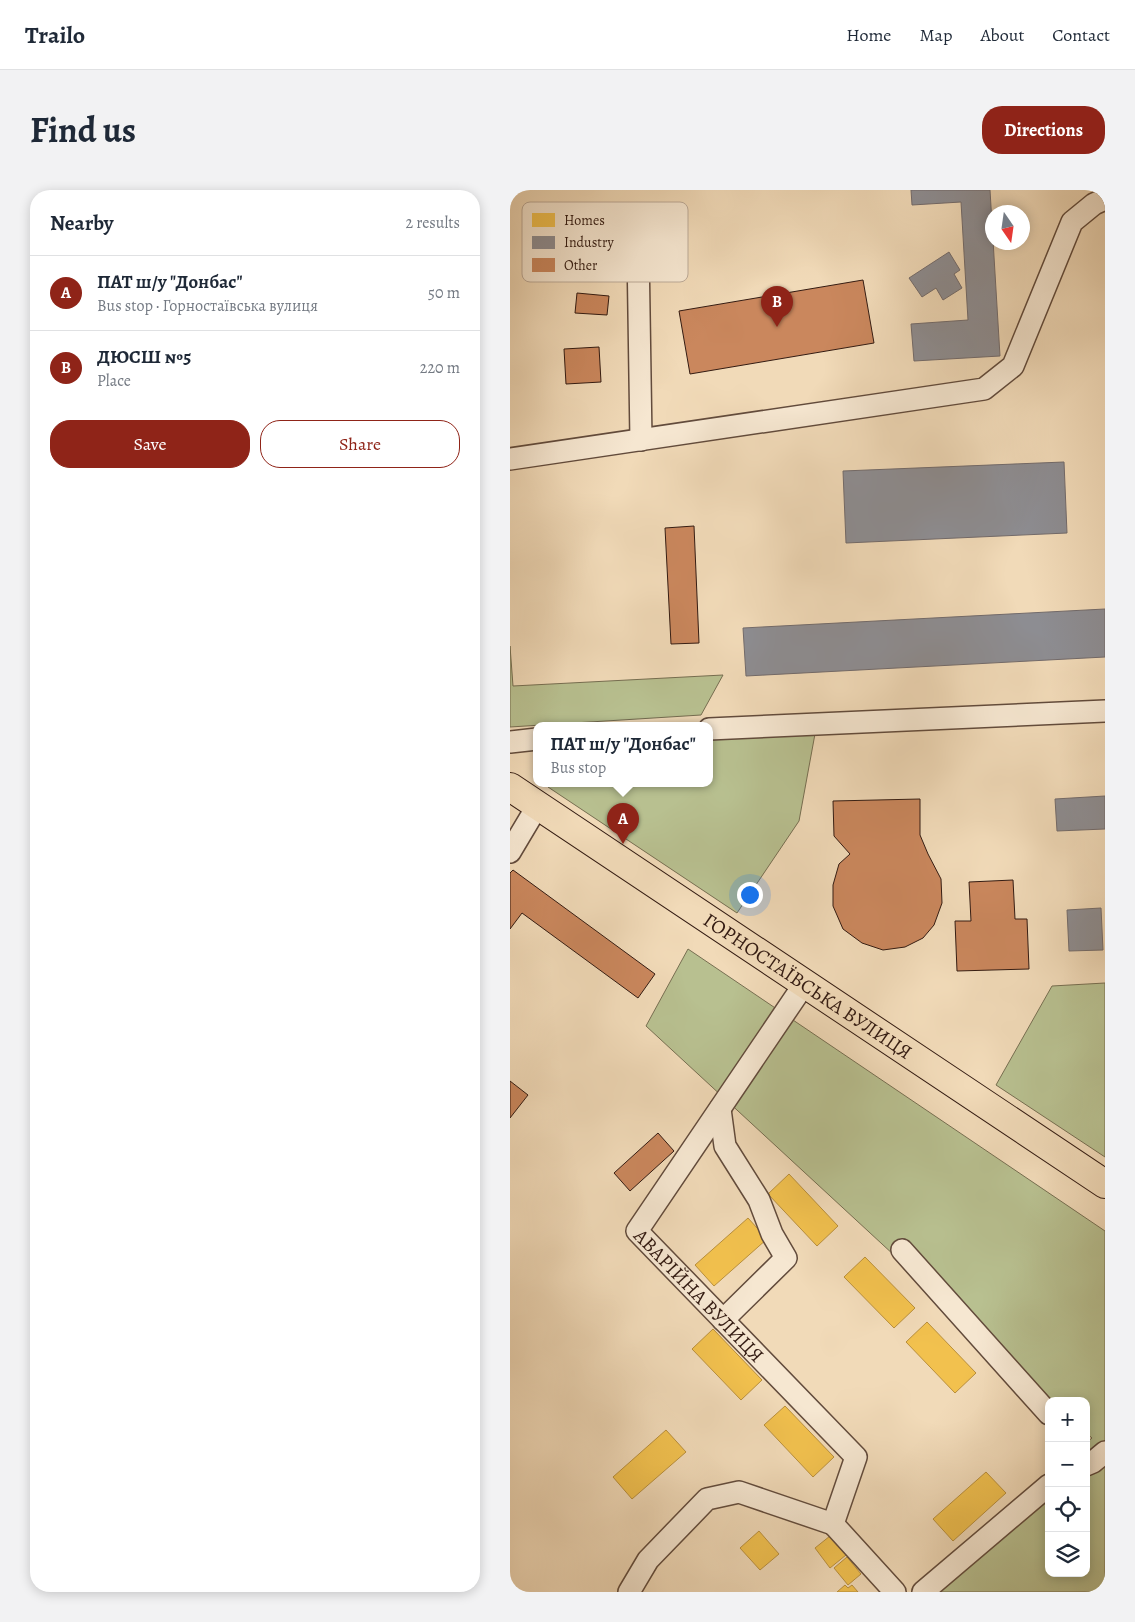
<!DOCTYPE html>
<html lang="en">
<head>
<meta charset="utf-8">
<style>
  :root { --surface:#fff; --page:#f2f2f3; --text:#1f2937; --muted:#747a83; --line:#e0e1e3; --accent:#8f2418 }
  body { margin:0; font-family:Alegreya,serif; background:var(--page); color:var(--text) }
  .controls { position:absolute; right:15px; bottom:15px; display:grid; overflow:hidden; border-radius:10px; box-shadow:0 2px 12px #0003 }
  .controls button { width:45px; height:45px; display:grid; place-items:center; padding:0; border:0; border-bottom:1px solid var(--line); background:var(--surface); color:var(--text); font:25px sans-serif }
  .compass { position:absolute; left:475px; top:15px; width:45px; height:45px; border-radius:50%; background:var(--surface); box-shadow:0 2px 12px #0003; rotate:167deg }
  .you { position:absolute; left:239px; top:704px; width:18px; height:18px; margin:-12px; border:4px solid #fff; border-radius:50%; background:#1a73e8; box-shadow:0 0 0 8px #1a73e833 }
  .badge { display:grid; place-items:center; width:32px; height:32px; border-radius:50%; background:var(--accent); color:#fff; font-size:16px; font-weight:700 }
  .pin { position:absolute; translate:-50% -41px; filter:drop-shadow(0 1px 2px #0008) }
  .pin::after { content:''; position:absolute; top:26px; width:18px; height:15px; background:inherit; clip-path:polygon(0 0,100% 0,50% 100%) }
  .popup { position:absolute; left:23px; top:532px; width:180px; height:65px; box-sizing:border-box; display:grid; place-content:center; border-radius:10px; background:var(--surface); filter:drop-shadow(0 1px 4px #0005); font-size:16px; white-space:nowrap; color:var(--muted) }
  .popup b { font-size:19px; color:var(--text) }
  .popup::after { content:''; position:absolute; left:50%; top:100%; margin-left:-10px; border:10px solid transparent; border-top-color:var(--surface) }
  .list { margin:0; padding:0; list-style:none }
  h2 { display:flex; justify-content:space-between; align-items:center; height:65px; margin:0; padding:0 20px; font-size:21px }
  h2 small { font-size:16px; font-weight:400; color:var(--muted) }
  .list li { display:grid; grid-template-columns:32px 1fr auto; gap:15px; align-items:center; box-sizing:border-box; height:75px; padding:0 20px; border-top:1px solid var(--line) }
  .list b { display:block; font-size:19px; white-space:nowrap }
  .list p { margin:0; font-size:16px; white-space:nowrap; color:var(--muted) }
  .list em { font-size:16px; font-style:normal; color:var(--muted) }
  .actions { display:flex; gap:10px; padding:15px 20px }
  .actions a { flex:1; padding:11px 0; border:1px solid var(--accent); border-radius:20px; text-align:center; font-size:18px; color:var(--accent) }
  .actions .main { background:var(--accent); color:#fff }
  .icon { flex:none; width:28px; height:28px; fill:none; stroke:currentColor; stroke-width:2; stroke-linecap:round; stroke-linejoin:round }
  .map { position:relative; flex:none; width:595px; height:1402px; overflow:hidden; border-radius:20px }
  header { display:flex; align-items:center; gap:30px; box-sizing:border-box; height:70px; padding:0 25px; background:var(--surface); border-bottom:1px solid var(--line) }
  header strong { font-size:24px }
  nav { display:flex; gap:28px; margin-inline-start:auto; font-size:18px }
  .intro { display:flex; align-items:center; justify-content:space-between; box-sizing:border-box; height:120px; padding:0 30px }
  h1 { margin:0; font-size:35px }
  .button { padding:12px 22px; border-radius:20px; background:var(--accent); color:#fff; font-size:18px; font-weight:700 }
  main { display:flex; gap:30px; padding:0 30px }
  aside { flex:1; background:var(--surface); border-radius:20px; box-shadow:0 2px 12px #0003 }
  .map>svg:first-child { display:block }
  .green { fill:#b8c090; stroke:#766e51 }
  .homes { fill:#f2c14e; stroke:#b98f3c }
  .industry { fill:#8d8d92; stroke:#726b6c }
  .building { fill:#ca875d; stroke:#331b12 }
  .lines { fill:none; stroke-linecap:round; stroke-linejoin:round }
  .minor-casing { stroke:#624b3c; stroke-width:24 }
  .major-casing { stroke:#331b12; stroke-width:30 }
  .minor { stroke:#f6e7d1; stroke-width:21 }
  .major { stroke:#f1dab8; stroke-width:28 }
  .labels { text-anchor:middle; stroke-width:5; stroke-linejoin:round; paint-order:stroke }
  .street-label { font-size:20px; fill:#331b12; stroke:#f6e7d1 }
  .key { fill:#f6e7d1; stroke:#bcaa98; stroke-width:1 }
  .key-label { font-size:14px; fill:#331b12 }
</style>
</head>
<body>
<header>
<strong>Trailo</strong>
<nav><a>Home</a><a>Map</a><a>About</a><a>Contact</a></nav>
</header>
<div class="intro"><h1>Find us</h1><a class="button">Directions</a></div>
<main>
<aside>
<h2>Nearby<small>2 results</small></h2>
<ul class="list">
<li><span class="badge">A</span><div><b>ПАТ ш/у &quot;Донбас&quot;</b><p>Bus stop · Горностаївська вулиця</p></div><em>50 m</em></li>
<li><span class="badge">B</span><div><b>ДЮСШ №5</b><p>Place</p></div><em>220 m</em></li>
</ul>
<div class="actions"><a class="main">Save</a><a>Share</a></div>
</aside>
<div class="map">
<svg width="595" height="1402" viewBox="0 0 595 1402">
  <rect width="100%" height="100%" fill="#f1dab8"/>
  <filter id="stains"><feTurbulence type="fractalNoise" baseFrequency=".004" numOctaves="4"/><feColorMatrix values="0 0 0 0 .2 0 0 0 0 .09 0 0 0 0 .02 0 0 0 .5 -.17"/></filter>
  <radialGradient id="worn" r=".72"><stop offset=".6" stop-color="#630" stop-opacity="0"/><stop offset="1" stop-color="#630" stop-opacity=".3"/></radialGradient>
  <g class="green">
    <polygon points="0,456 3,496 213,485 191,525 0,537"/>
    <polygon points="307,533 289,631 227,723 38,597 35,593 199,593 199,539"/>
    <polygon points="178,759 595,1041 595,1402 408,1402 539,1286 539,1383 576,1383 576,1253 582,1248 576,1243 576,1211 542,1211 136,836"/>
    <polygon points="595,793 595,967 486,895 542,796"/>
  </g>
  <g class="homes">
    <polygon points="279,984 328,1036 307,1056 258,1004"/>
    <polygon points="238,1028 257,1049 204,1096 185,1075"/>
    <polygon points="355,1067 405,1118 384,1138 334,1087"/>
    <polygon points="417,1132 466,1183 445,1203 396,1152"/>
    <polygon points="203,1139 252,1190 231,1210 182,1159"/>
    <polygon points="275,1216 324,1267 303,1287 254,1235"/>
    <polygon points="156,1240 176,1262 122,1309 103,1287"/>
    <polygon points="476,1282 496,1303 443,1351 423,1329"/>
    <polygon points="249,1341 269,1364 250,1380 230,1358"/>
    <polygon points="320,1346 336,1365 320,1378 305,1358"/>
    <polygon points="337,1367 351,1384 338,1395 324,1378"/>
    <polygon points="335,1395 338,1398 342,1395 348,1402 327,1402"/>
  </g>
  <g class="industry">
    <polygon points="401,0 480,0 490,166 404,171 401,134 458,130 451,12 402,15"/>
    <polygon points="439,62 450,80 444,84 452,98 433,110 426,98 412,107 399,88"/>
    <polygon points="554,272 557,343 336,353 333,281"/>
    <polygon points="595,419 595,467 236,486 233,438"/>
    <polygon points="595,606 595,639 547,641 545,609"/>
    <polygon points="591,718 593,760 559,761 557,720"/>
  </g>
  <g class="building">
    <polygon points="77,32 79,70 58,71 57,33"/>
    <polygon points="353,90 364,153 180,184 169,121"/>
    <polygon points="67,103 99,106 97,125 65,123"/>
    <polygon points="89,157 91,192 56,194 54,159"/>
    <polygon points="184,336 189,453 161,454 155,338"/>
    <polygon points="410,609 410,645 418,664 431,689 432,713 424,735 413,748 395,757 373,760 352,753 333,739 323,716 323,695 329,674 340,664 324,646 323,611"/>
    <polygon points="3,680 145,784 128,808 12,723 0,739 0,683"/>
    <polygon points="503,690 505,729 517,729 519,779 447,781 445,731 461,731 459,692"/>
    <polygon points="0,891 18,905 0,928"/>
    <polygon points="148,943 164,961 120,1001 104,983"/>
  </g>
  <g class="lines">
    <defs>
      <g id="minor">
        <polyline points="128,59 131,250"/>
        <polyline points="0,269 474,199 503,176 562,32 584,14 595,9"/>
        <polyline points="199,539 595,521"/>
        <polyline points="0,552 27,549"/>
        <polyline points="0,662 28,615"/>
        <path id="s1" d="M 295,793 L 127,1041 L 346,1267 L 323,1334 L 385,1402"/>
        <polyline points="210,919 215,956 249,1010 262,1044 276,1068 213,1130"/>
        <polyline points="392,1060 539,1224"/>
        <polyline points="576,1275 583,1272 595,1262"/>
        <polyline points="119,1402 138,1370 197,1309 229,1302 323,1334"/>
        <polyline points="413,1402 539,1295"/>
      </g>
      <g id="major">
        <path id="s2" d="M 0,597 L 595,994"/>
      </g>
    </defs>
    <use href="#minor" class="minor-casing"/>
    <use href="#major" class="major-casing"/>
    <use href="#minor" class="minor"/>
    <use href="#major" class="major"/>
  </g>
  <g class="labels">
    <g class="street-label">
      <text dy="7" stroke="none"><textPath href="#s2" startOffset="358">ГОРНОСТАЇВСЬКА ВУЛИЦЯ</textPath></text>
      <text dy="7" stroke="none"><textPath href="#s1" startOffset="389">АВАРІЙНА ВУЛИЦЯ</textPath></text>
    </g>
  </g>
  <rect x="12" y="12" width="166" height="80" rx="8" class="key"/>
  <rect x="22" y="23" width="23" height="14" fill="#f2c14e"/>
  <rect x="22" y="46" width="23" height="13" fill="#8d8d92"/>
  <rect x="22" y="68" width="23" height="14" fill="#ca875d"/>
  <g class="key-label">
    <text x="54" y="35">Homes</text>
    <text x="54" y="57">Industry</text>
    <text x="54" y="80">Other</text>
  </g>
  <rect width="100%" height="100%" filter="url(#stains)"/>
  <rect width="100%" height="100%" fill="url(#worn)"/>
</svg>
<div class="controls">
<button>+</button>
<button>−</button>
<button><svg class="icon" aria-label="locate" viewBox="0 0 24 24"><circle cx="12" cy="12" r="6"/><path d="M12 2v4M12 18v4M2 12h4M18 12h4"/></svg></button>
<button><svg class="icon" aria-label="layers" viewBox="0 0 24 24"><path d="M12 4l9 5-9 5-9-5zM3 14l9 5 9-5"/></svg></button>
</div>
<svg class="compass" viewBox="-18 -18 36 36"><path d="M0-13l5 13h-10z" fill="#e53935"/><path d="M0 13l5-13h-10z" fill="#747a83"/></svg>
<div class="you"></div>
<div class="pin badge" style="left:113px;top:654px">A</div>
<div class="popup"><b>ПАТ ш/у &quot;Донбас&quot;</b>Bus stop</div>
<div class="pin badge" style="left:267px;top:137px">B</div>
</div>
</main>
</body>
</html>
